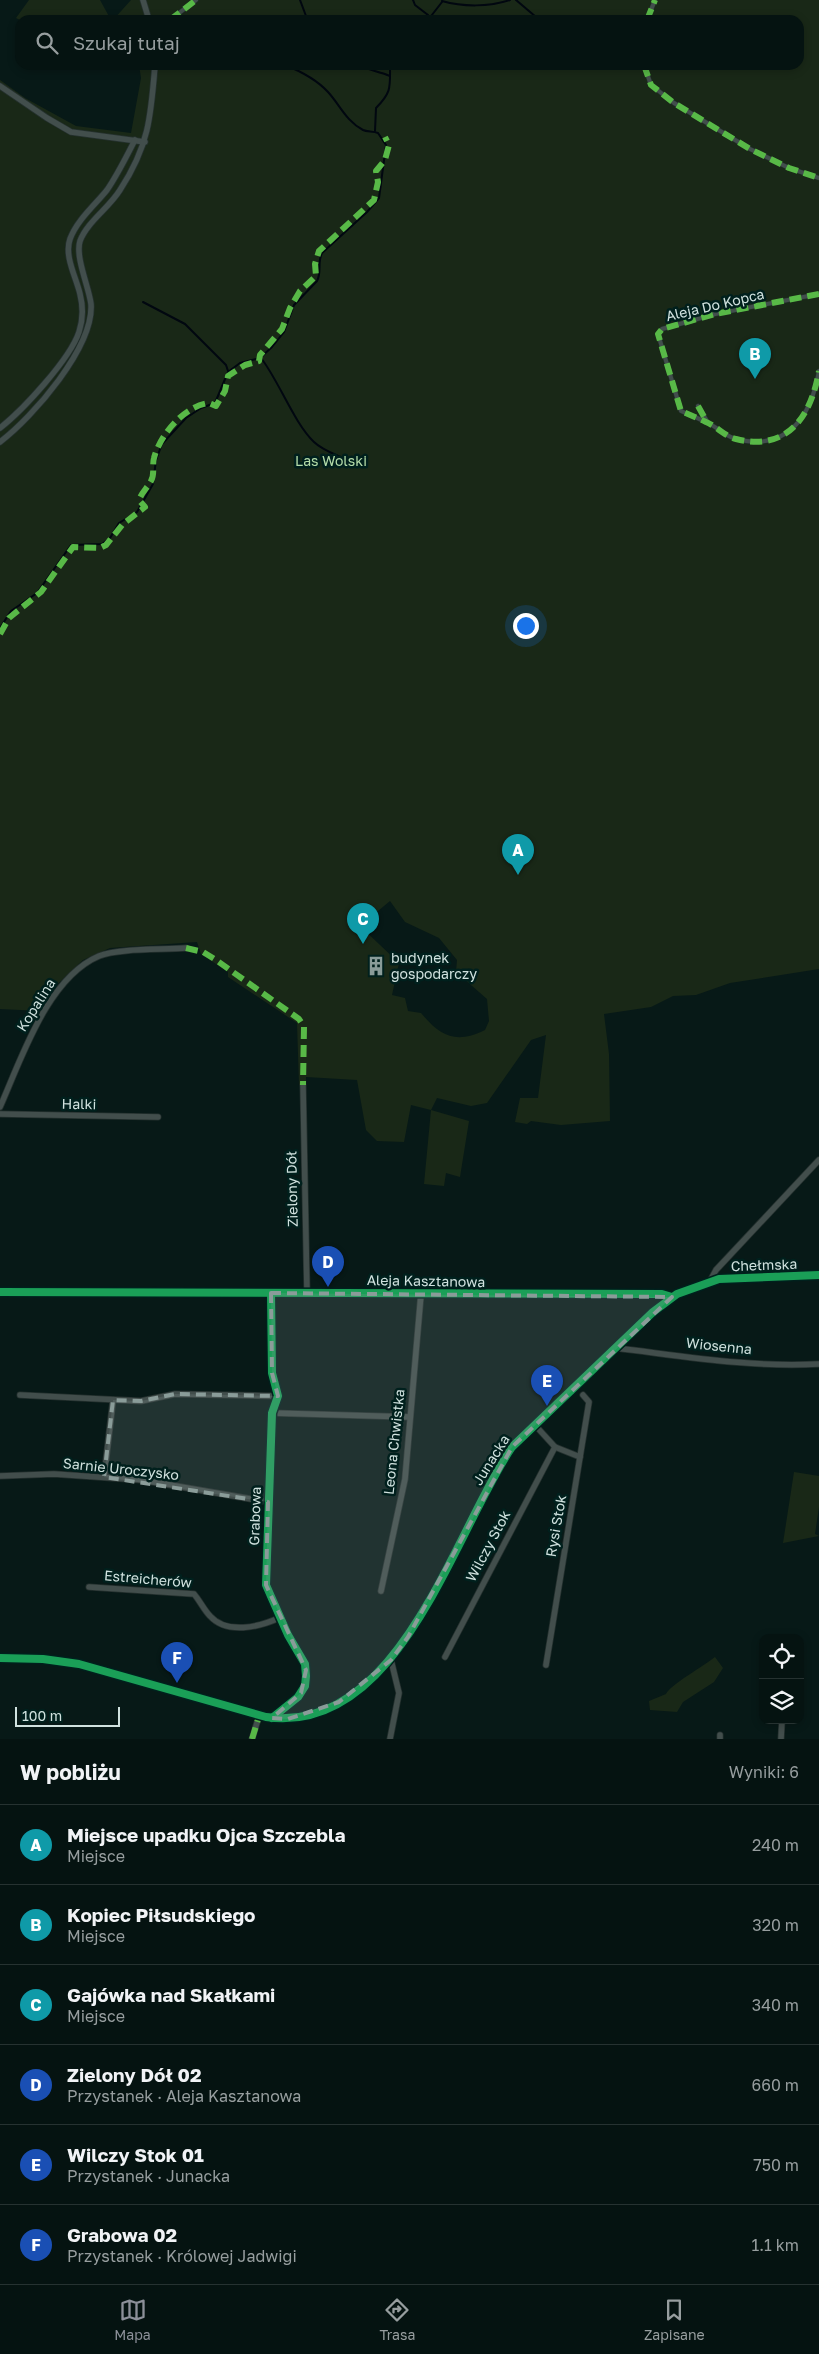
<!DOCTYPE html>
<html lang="pl">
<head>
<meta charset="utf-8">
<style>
  :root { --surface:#051311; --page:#13201f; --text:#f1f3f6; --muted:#979e9f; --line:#263231; --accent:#8c9099 }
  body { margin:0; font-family:"Golos Text",sans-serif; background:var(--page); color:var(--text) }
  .controls { position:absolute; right:15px; bottom:15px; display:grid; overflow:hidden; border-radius:10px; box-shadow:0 2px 8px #0003 }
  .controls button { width:45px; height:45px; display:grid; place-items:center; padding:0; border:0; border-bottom:1px solid var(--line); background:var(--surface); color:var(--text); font:25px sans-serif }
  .scale { position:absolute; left:15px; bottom:12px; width:105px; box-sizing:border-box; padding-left:5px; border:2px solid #d0e2df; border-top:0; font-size:14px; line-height:18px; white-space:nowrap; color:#d0e2df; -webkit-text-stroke:4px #00201d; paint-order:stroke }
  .you { position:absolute; left:525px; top:625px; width:18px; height:18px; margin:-12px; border:4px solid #fff; border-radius:50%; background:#1a73e8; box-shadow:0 0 0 8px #1a73e833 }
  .badge { display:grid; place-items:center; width:32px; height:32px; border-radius:50%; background:var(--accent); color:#fff; font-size:16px; font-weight:700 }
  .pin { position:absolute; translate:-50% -41px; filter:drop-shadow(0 1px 2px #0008) }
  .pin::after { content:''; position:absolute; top:26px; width:18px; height:15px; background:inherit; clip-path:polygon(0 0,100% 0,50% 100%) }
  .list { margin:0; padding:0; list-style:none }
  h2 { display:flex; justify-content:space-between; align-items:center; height:65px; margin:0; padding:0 20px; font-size:21px }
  h2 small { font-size:16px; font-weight:400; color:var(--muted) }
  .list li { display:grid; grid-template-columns:32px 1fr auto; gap:15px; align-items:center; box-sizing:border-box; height:80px; padding:0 20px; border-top:1px solid var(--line) }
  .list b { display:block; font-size:19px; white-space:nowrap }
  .list p { margin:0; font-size:16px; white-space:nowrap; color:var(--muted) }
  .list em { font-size:16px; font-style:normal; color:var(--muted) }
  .icon { flex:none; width:28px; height:28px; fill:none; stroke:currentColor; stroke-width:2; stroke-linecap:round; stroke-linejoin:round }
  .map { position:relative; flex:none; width:819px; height:1739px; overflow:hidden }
  .search { position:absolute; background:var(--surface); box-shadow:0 2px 8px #0003; left:15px; right:15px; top:15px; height:55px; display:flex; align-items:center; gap:12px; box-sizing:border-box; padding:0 18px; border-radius:15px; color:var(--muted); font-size:19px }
  .sheet { height:545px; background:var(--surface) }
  nav { display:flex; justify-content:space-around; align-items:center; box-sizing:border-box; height:70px; border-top:1px solid var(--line); background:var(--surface); font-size:14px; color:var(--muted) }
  nav a { display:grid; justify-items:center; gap:2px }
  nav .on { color:var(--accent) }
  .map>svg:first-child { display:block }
  .green { fill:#192817; fill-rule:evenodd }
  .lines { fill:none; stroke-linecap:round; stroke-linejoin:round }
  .stream { stroke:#010710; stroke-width:2 }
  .pedestrian-casing { stroke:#25312f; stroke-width:5 }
  .minor-casing { stroke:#25312f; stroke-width:7 }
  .tertiary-casing { stroke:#25312f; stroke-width:8 }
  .pedestrian { stroke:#424e4c; stroke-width:4 }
  .minor { stroke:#424e4c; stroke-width:5.5 }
  .tertiary { stroke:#424e4c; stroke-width:7 }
  .quiet { stroke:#58b947; stroke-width:6; stroke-dasharray:12 6; stroke-linecap:butt }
  .cycleway-casing { stroke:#00201d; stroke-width:11 }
  .cycleway { stroke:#1a9f57; stroke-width:8 }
  .marked { fill:#8a9c99; fill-opacity:0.2; stroke:#8a9c99; stroke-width:4; stroke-dasharray:10 6; stroke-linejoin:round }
  .labels { text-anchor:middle; stroke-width:5; stroke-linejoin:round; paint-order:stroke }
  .street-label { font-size:14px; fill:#d0e2df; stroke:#00201d }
  .park-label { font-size:14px; fill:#b4dca9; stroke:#00201d }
  .poi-label { font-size:14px; fill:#d0e2df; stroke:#00201d; text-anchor:start }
</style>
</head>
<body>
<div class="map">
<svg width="819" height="1739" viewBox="0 0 819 1739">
  <rect width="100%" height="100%" fill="#071917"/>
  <g class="green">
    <polygon points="29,0 100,0 111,20 20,20 16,18"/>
    <path d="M 131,0 L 819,0 L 819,969 L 730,983 L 696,995 L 673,996 L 651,1007 L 604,1014 L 609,1054 L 610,1121 L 561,1125 L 531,1121 L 527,1124 L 515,1122 L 520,1098 L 538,1098 L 546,1035 L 531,1040 L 487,1103 L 471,1106 L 437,1098 L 431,1110 L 469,1121 L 460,1177 L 446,1173 L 444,1186 L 424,1184 L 431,1110 L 411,1105 L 404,1142 L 377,1141 L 366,1130 L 357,1080 L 306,1077 L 306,1087 L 299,1085 L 297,1023 L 228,977 L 228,972 L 201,954 L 197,942 L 110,948 L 83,960 L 44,997 L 41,1011 L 0,1009 L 0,80 L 25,98 L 76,126 L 131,133 L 141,78 L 139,65 L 799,65 L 799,20 L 113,20 ZM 390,901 L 405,922 L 439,938 L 457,960 L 456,972 L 487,999 L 489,1021 L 485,1030 C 456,1044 441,1037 421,1013 L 408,1011 L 405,998 L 392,995 L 399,963 L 360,926 Z"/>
    <polygon points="794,1472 819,1476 819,1507 815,1534 819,1536 783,1543"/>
    <path d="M 715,1657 L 723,1668 L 714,1682 L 683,1702 L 677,1712 L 650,1710 L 649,1701 L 666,1694 C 670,1685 704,1666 715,1657 Z"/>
  </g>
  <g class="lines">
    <g class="stream">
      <polyline points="300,0 306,16 314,20"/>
      <polyline points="413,0 415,5 428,15"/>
      <polyline points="516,0 536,17"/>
      <path d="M 442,1 C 463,7 489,7 510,0"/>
      <polyline points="428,20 442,2"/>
      <path d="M 360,65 C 369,71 379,71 390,76"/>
      <path d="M 375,131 L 376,108 C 392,92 390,87 390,65"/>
      <polyline points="143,302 185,324 226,365 228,371"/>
      <path d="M 261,358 C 279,381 294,423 314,442 C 323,451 340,456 351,462"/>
      <path d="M 0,628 L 11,611 L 37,593 L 71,545 L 102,544 L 110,538 L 119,523 L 137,512 L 153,484 L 156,460 L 162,444 L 186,418 L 201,408 L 215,403 L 228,372 L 240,363 L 260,358 L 272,347 L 284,332 L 294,305 L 317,281 C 322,272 317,262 322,253 L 367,212 L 379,198 L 386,145 L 378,133 C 373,131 367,132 363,130 C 346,121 340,105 328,92 C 317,80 300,71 285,65"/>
    </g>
    <defs>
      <g id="pedestrian">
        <polyline points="170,20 196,0"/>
        <polyline points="647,20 655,0"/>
        <polyline points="644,65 651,85 674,103 750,149 789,168 819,178"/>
        <path d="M 819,294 L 715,314 L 662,329 L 658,334 L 681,411 C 690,415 698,418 706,422 C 716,426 726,437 736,439 C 788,452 811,416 819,371"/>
        <polyline points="698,406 707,421"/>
      </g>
      <g id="minor">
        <polyline points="143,0 149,20"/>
        <polyline points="0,86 47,118 71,132 145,142"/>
        <path d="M 0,428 C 23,410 70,359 79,332 C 83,320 83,306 80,294 C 76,277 64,256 70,239 C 77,220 95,205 107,190 C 118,174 126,157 135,140"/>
        <path d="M 0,442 C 33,417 94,347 91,304 C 89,287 75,257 80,241 C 87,222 109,208 120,190 C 149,146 151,116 155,65"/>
        <polyline points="303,1085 307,1292"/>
        <path d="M 0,1107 C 21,1060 47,978 99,956 C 118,948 164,950 186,948"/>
        <polyline points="0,1114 158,1117"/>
        <polyline points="710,1281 716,1270 819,1160"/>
        <polyline points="0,1292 662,1294 672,1297"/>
        <polyline points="271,1293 272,1373 278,1396 272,1413 266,1585 288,1635 305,1664 306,1676 305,1686 298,1697 272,1718"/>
        <path d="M 616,1348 C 683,1356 752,1368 819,1364"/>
        <polyline points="20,1395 141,1401 175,1394 278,1396"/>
        <polyline points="272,1413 410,1417"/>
        <polyline points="534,1424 555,1447 580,1457"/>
        <polyline points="0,1476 54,1474 141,1480 268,1502"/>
        <polyline points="104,1477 113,1400"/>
        <path d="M 89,1587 L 194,1594 C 200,1601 204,1610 210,1616 C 227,1635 259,1627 279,1618"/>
        <polyline points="381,1591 405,1479 421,1294"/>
        <polyline points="445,1657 555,1447"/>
        <polyline points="546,1665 589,1402 583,1395"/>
        <polyline points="252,1739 259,1716"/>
        <polyline points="390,1739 399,1693 391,1660"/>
        <polyline points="720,1739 720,1735"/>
        <polyline points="781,1739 782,1720"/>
      </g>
      <path id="tertiary" d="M 0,1658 L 43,1659 L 79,1664 L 266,1717 C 399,1736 454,1532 512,1447 L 653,1312 L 677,1294 L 719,1279 L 819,1275"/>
    </defs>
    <use href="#pedestrian" class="pedestrian-casing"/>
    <use href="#minor" class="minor-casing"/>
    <use href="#tertiary" class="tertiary-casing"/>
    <use href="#pedestrian" class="pedestrian"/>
    <use href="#minor" class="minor"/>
    <use href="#tertiary" class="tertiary"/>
    <g class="quiet">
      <polyline points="170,20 196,0"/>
      <polyline points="647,20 655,0"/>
      <polyline points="644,65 651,85 674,103 750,149 789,168 819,178"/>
      <path d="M 819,294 L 715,314 L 662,329 L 658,334 L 681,411 C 690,415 698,418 706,422 C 716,426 726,437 736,439 C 788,452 811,416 819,371"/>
      <polyline points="698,406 707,422"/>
      <path d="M 0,634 L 9,618 L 41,592 L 73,547 L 100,548 L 106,545 L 123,524 L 145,507 L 139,500 C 142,492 148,487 151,481 C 155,474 152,465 154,458 C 160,435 184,406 209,403 L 216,406 L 225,391 L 228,376 L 245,365 L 259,361 L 260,355 L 282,329 L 290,308 L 300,291 L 316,276 L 315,264 L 319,251 L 374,200 L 378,182 L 376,171 L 385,160 L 389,145 L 385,137"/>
      <polyline points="186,948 203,952 216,960 299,1019 304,1027 303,1085"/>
      <polyline points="252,1739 259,1716"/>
    </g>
    <defs>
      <g id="cycleway">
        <polyline points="0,1292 662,1294 672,1297"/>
        <polyline points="271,1293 272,1373 278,1396 272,1413 266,1585 288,1635 305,1664 306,1676 305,1686 298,1697 272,1718"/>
        <path d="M 0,1658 L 43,1659 L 79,1664 L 266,1717 C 399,1736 454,1532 512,1447 L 653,1312 L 677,1294 L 719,1279 L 819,1275"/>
      </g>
    </defs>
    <use href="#cycleway" class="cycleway-casing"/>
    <use href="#cycleway" class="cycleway"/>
  </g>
  <path class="marked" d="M 271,1293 L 672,1297 L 512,1447 L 408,1637 L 391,1660 L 339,1702 L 288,1719 L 272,1718 L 301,1693 L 306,1670 L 266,1585 L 268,1502 L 104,1477 L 113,1400 L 141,1401 L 175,1394 L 278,1396 L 272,1373 Z"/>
  <defs>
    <symbol id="building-bare" viewBox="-9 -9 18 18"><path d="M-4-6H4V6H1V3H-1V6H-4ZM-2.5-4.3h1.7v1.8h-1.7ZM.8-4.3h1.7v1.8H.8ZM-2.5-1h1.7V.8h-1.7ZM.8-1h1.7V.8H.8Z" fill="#8a9c99" stroke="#00201d" stroke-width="2.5" paint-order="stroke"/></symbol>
  </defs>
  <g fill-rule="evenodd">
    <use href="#building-bare" x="362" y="952" width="28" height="28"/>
  </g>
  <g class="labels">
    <g class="street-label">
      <text transform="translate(715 305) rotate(-13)" y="5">Aleja Do Kopca</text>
      <text transform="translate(36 1005) rotate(-58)" y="5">Kopalina</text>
      <text transform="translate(79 1104) rotate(1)" y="5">Halki</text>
      <text transform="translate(292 1189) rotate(-91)" y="5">Zielony Dół</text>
      <text transform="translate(764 1265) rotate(-2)" y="5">Chełmska</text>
      <text transform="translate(426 1281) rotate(1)" y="5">Aleja Kasztanowa</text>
      <text transform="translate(719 1346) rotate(6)" y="5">Wiosenna</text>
      <text transform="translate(394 1442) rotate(-84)" y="5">Leona Chwistka</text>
      <text transform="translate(491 1460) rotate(-58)" y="5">Junacka</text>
      <text transform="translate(121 1469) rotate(6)" y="5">Sarnie Uroczysko</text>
      <text transform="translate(255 1516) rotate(-88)" y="5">Grabowa</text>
      <text transform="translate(556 1526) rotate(-80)" y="5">Rysi Stok</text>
      <text transform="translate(488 1546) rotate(-62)" y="5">Wilczy Stok</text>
      <text transform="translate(148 1579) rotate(5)" y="5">Estreicherów</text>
    </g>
    <g class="park-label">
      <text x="331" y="466">Las Wolski</text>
    </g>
    <g class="poi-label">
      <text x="391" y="963">budynek<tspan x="391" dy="16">gospodarczy</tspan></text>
    </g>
  </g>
</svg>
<div class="controls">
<button><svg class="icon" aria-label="locate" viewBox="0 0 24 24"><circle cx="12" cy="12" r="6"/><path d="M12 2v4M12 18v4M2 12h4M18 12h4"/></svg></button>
<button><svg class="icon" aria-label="layers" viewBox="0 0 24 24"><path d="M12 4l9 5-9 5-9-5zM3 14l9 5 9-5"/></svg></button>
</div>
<div class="scale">100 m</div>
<div class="you"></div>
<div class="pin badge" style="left:518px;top:875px;background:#0f9aa8">A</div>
<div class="pin badge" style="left:755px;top:379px;background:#0f9aa8">B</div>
<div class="pin badge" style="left:363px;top:944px;background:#0f9aa8">C</div>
<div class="pin badge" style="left:328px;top:1287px;background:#1a4fb4">D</div>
<div class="pin badge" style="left:547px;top:1406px;background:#1a4fb4">E</div>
<div class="pin badge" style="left:177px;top:1683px;background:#1a4fb4">F</div>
<div class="search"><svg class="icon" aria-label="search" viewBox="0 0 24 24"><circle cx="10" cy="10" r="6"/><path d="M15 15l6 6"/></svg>Szukaj tutaj</div>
</div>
<section class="sheet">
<h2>W pobliżu<small>Wyniki: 6</small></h2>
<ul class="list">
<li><span class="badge" style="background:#0f9aa8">A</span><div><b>Miejsce upadku Ojca Szczebla</b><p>Miejsce</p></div><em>240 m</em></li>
<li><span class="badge" style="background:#0f9aa8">B</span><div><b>Kopiec Piłsudskiego</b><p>Miejsce</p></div><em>320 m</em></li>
<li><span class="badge" style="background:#0f9aa8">C</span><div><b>Gajówka nad Skałkami</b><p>Miejsce</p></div><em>340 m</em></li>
<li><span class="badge" style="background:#1a4fb4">D</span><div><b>Zielony Dół 02</b><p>Przystanek · Aleja Kasztanowa</p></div><em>660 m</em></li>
<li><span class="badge" style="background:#1a4fb4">E</span><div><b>Wilczy Stok 01</b><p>Przystanek · Junacka</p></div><em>750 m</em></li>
<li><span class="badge" style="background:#1a4fb4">F</span><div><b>Grabowa 02</b><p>Przystanek · Królowej Jadwigi</p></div><em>1.1 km</em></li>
</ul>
</section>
<nav>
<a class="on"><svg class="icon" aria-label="map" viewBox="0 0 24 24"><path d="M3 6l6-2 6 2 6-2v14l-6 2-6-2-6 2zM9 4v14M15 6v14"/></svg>Mapa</a>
<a><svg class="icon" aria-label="directions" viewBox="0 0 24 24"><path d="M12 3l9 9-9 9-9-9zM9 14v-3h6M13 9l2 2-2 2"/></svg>Trasa</a>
<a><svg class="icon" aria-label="saved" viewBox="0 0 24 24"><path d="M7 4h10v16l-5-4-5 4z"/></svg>Zapisane</a>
</nav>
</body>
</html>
